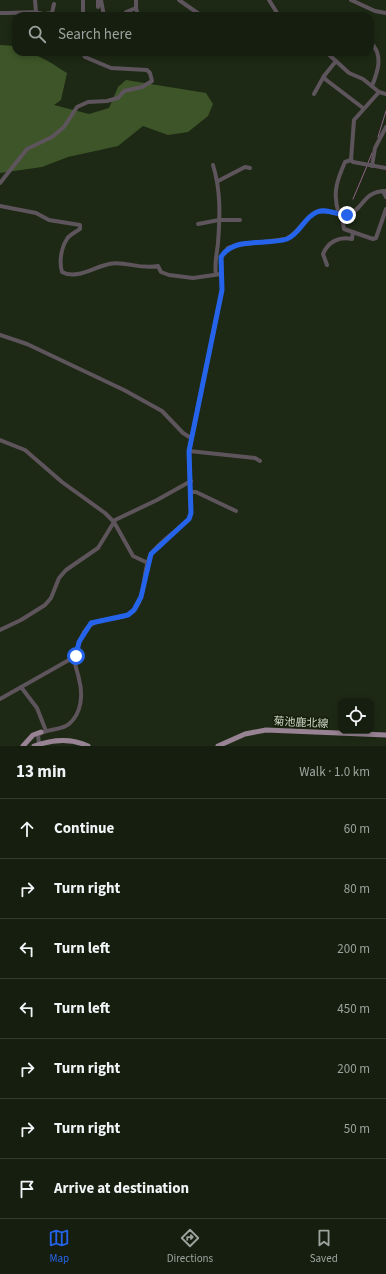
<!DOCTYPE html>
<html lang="en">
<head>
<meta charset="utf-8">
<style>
  :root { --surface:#161f0f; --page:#1f2718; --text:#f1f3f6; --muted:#9ea29e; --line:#353d2f; --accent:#2563eb }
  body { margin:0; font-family:"Source Sans 3","Noto Sans JP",sans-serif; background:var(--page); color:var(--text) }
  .controls { position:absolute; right:12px; bottom:12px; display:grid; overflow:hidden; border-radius:8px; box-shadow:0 2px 6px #0003 }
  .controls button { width:36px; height:36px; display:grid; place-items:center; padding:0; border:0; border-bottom:1px solid var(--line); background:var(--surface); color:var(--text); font:20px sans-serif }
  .stop { position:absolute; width:12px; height:12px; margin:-9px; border:3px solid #2563eb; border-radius:50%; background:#fff }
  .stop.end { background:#2563eb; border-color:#fff; box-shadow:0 1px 4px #0008 }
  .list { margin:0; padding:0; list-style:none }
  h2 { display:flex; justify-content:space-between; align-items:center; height:52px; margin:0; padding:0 16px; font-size:17px }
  h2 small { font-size:13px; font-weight:400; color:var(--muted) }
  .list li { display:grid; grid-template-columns:26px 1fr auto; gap:12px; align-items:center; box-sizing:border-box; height:60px; padding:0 16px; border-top:1px solid var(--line) }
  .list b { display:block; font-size:15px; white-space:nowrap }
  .list em { font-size:13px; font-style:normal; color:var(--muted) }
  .icon { flex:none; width:22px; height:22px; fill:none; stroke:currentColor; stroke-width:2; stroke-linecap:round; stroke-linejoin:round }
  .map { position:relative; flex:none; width:386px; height:746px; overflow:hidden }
  .search { position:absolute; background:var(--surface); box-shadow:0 2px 6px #0003; left:12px; right:12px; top:12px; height:44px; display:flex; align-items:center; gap:10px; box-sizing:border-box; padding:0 14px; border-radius:12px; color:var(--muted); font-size:15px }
  .sheet { height:472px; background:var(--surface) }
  nav { display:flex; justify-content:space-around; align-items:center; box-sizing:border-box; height:56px; border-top:1px solid var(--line); background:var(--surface); font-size:11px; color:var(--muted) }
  nav a { display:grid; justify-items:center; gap:2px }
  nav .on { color:var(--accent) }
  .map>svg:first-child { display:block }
  .forest { fill:#3d5528 }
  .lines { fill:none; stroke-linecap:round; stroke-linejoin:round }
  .stream { stroke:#906488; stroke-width:1 }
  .minor { stroke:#5e545c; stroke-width:4 }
  .major { stroke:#978393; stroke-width:5 }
  .route { stroke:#2563eb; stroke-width:5 }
  .labels { text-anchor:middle; stroke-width:3; stroke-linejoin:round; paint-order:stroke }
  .street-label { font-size:11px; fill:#d1d8cb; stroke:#141f0a }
</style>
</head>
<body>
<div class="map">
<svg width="386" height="746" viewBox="0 0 386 746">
  <rect width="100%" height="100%" fill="#1d2914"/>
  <path class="forest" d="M 0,45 L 16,46 L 16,52 C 38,52 49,62 67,73 L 61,100 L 54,105 L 89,114 L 109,108 L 118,87 L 126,80 L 206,93 L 213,104 L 208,116 L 188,132 L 168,135 L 143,126 L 118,146 L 68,157 L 42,167 L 0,173 Z"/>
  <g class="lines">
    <g class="stream">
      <polyline points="378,137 386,111"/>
      <polyline points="368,163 372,153"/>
      <polyline points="353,199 367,166"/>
    </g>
    <g class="minor">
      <polyline points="35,0 36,12"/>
      <polyline points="83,0 83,16"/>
      <polyline points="101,0 104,16"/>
      <polyline points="136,0 136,8 138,16"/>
      <polyline points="179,0 202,16"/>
      <polyline points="269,0 279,16"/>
      <polyline points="351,0 375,11 386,13"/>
      <polyline points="98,7 98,0"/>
      <polyline points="126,12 136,8"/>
      <path d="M 0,13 C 12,14 38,9 46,16"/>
      <polyline points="45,14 52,13 54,4"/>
      <path d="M 370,42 C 384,54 378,71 372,86"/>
      <polyline points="326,52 349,73 363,79 379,92 386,94"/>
      <polyline points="336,61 324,76 325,79 363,108"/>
      <polyline points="314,94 324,76"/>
      <polyline points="351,160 354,120 379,92"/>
      <path d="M 213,165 C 221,191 220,216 218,243 C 217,254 214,263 216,274"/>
      <polyline points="372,166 375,148 386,127"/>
      <polyline points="218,181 245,167 250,168"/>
      <polyline points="0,183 27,149 52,137 64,127 77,107 88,102 107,101 118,98 124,91 142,87 152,81 150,73 147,70 111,68 85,57 83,52"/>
      <polyline points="383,191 386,197"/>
      <path d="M 0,206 L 36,213 L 49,220 L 80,225 L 80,229 C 76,232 69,235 67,239 C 61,248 59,262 62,272 C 76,280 94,267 109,264 C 124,260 139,270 158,266 L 161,272 L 169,275 L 193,278 L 221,274"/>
      <path d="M 339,214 C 332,194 337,180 345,162 L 351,160 L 353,162 L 386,168"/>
      <polyline points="347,215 343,223 344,229 373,239 376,238 386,209"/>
      <polyline points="198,224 219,220 240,220"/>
      <path d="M 327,265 L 323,254 C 328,242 339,236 352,239 L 353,232"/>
      <polyline points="0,335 27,344 124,390 162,411 183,433 191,438"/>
      <polyline points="0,440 25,450 62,482 105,513 114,522 133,556 148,563"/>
      <polyline points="189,451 255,458 260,461"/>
      <polyline points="191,492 196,492 236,511"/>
      <polyline points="113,521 157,500 191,481"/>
      <polyline points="0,630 21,620 45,605 51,598 59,578 66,570 98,548 114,522"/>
      <polyline points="21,687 37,708 46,731"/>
      <polyline points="0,699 76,656"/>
      <path d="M 39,744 L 38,735 C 47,728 61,731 69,724 C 82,713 83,694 79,679 C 78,673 75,667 75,661 C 76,651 79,641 84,632 C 97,612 122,625 135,609 C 147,593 142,569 151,554 C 158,543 179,529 189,519 L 191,513 L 189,451 L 222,290 L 221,257 L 228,248 L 237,245 L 286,239 C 298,233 302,222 313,214 C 325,205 336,218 348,214 C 364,210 362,191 386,191"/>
    </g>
    <g class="major">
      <polyline points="23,746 33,735 41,732"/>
      <path d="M 34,746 C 51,740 71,738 88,746"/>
      <polyline points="218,746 245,734 266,730 386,735"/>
    </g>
  </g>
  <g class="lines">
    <path class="route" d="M 76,656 L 79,642 L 91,623 L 128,615 L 134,610 L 141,597 L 151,554 L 189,519 L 191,513 L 189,451 L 222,290 L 221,257 C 234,236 266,246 287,239 C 300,234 304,217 317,212 C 327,208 337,215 347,215"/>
  </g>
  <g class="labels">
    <g class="street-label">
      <text transform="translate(301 722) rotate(3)" y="4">菊池鹿北線</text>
    </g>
  </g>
</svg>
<div class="controls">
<button><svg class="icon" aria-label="locate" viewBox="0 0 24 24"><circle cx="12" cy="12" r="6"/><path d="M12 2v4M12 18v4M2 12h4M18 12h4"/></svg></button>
</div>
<div class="stop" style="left:76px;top:656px"></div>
<div class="stop end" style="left:347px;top:215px"></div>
<div class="search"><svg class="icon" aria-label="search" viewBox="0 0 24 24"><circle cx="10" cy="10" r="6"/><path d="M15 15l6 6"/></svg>Search here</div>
</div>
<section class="sheet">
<h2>13 min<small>Walk · 1.0 km</small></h2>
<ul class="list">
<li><svg class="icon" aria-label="ahead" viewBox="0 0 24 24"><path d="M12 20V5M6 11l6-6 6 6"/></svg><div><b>Continue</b></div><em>60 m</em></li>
<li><svg class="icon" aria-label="right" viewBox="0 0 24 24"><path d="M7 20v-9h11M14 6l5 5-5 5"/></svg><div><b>Turn right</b></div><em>80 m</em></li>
<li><svg class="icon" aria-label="left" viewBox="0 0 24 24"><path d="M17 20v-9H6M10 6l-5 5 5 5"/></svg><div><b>Turn left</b></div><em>200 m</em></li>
<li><svg class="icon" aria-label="left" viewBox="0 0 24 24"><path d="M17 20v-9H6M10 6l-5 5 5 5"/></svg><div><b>Turn left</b></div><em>450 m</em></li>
<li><svg class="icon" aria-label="right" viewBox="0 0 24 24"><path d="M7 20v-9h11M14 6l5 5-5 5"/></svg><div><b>Turn right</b></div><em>200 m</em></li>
<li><svg class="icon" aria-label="right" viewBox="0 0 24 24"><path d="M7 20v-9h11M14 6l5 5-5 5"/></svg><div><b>Turn right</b></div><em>50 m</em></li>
<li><svg class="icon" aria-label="arrive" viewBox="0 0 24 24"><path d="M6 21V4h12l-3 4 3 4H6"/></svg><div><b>Arrive at destination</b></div></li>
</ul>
</section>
<nav>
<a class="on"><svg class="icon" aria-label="map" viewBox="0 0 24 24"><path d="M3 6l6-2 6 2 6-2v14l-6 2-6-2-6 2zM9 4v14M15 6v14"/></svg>Map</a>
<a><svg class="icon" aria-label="directions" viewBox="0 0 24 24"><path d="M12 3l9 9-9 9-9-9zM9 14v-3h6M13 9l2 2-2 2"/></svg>Directions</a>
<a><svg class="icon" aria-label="saved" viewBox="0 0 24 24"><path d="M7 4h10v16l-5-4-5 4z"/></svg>Saved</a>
</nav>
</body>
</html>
